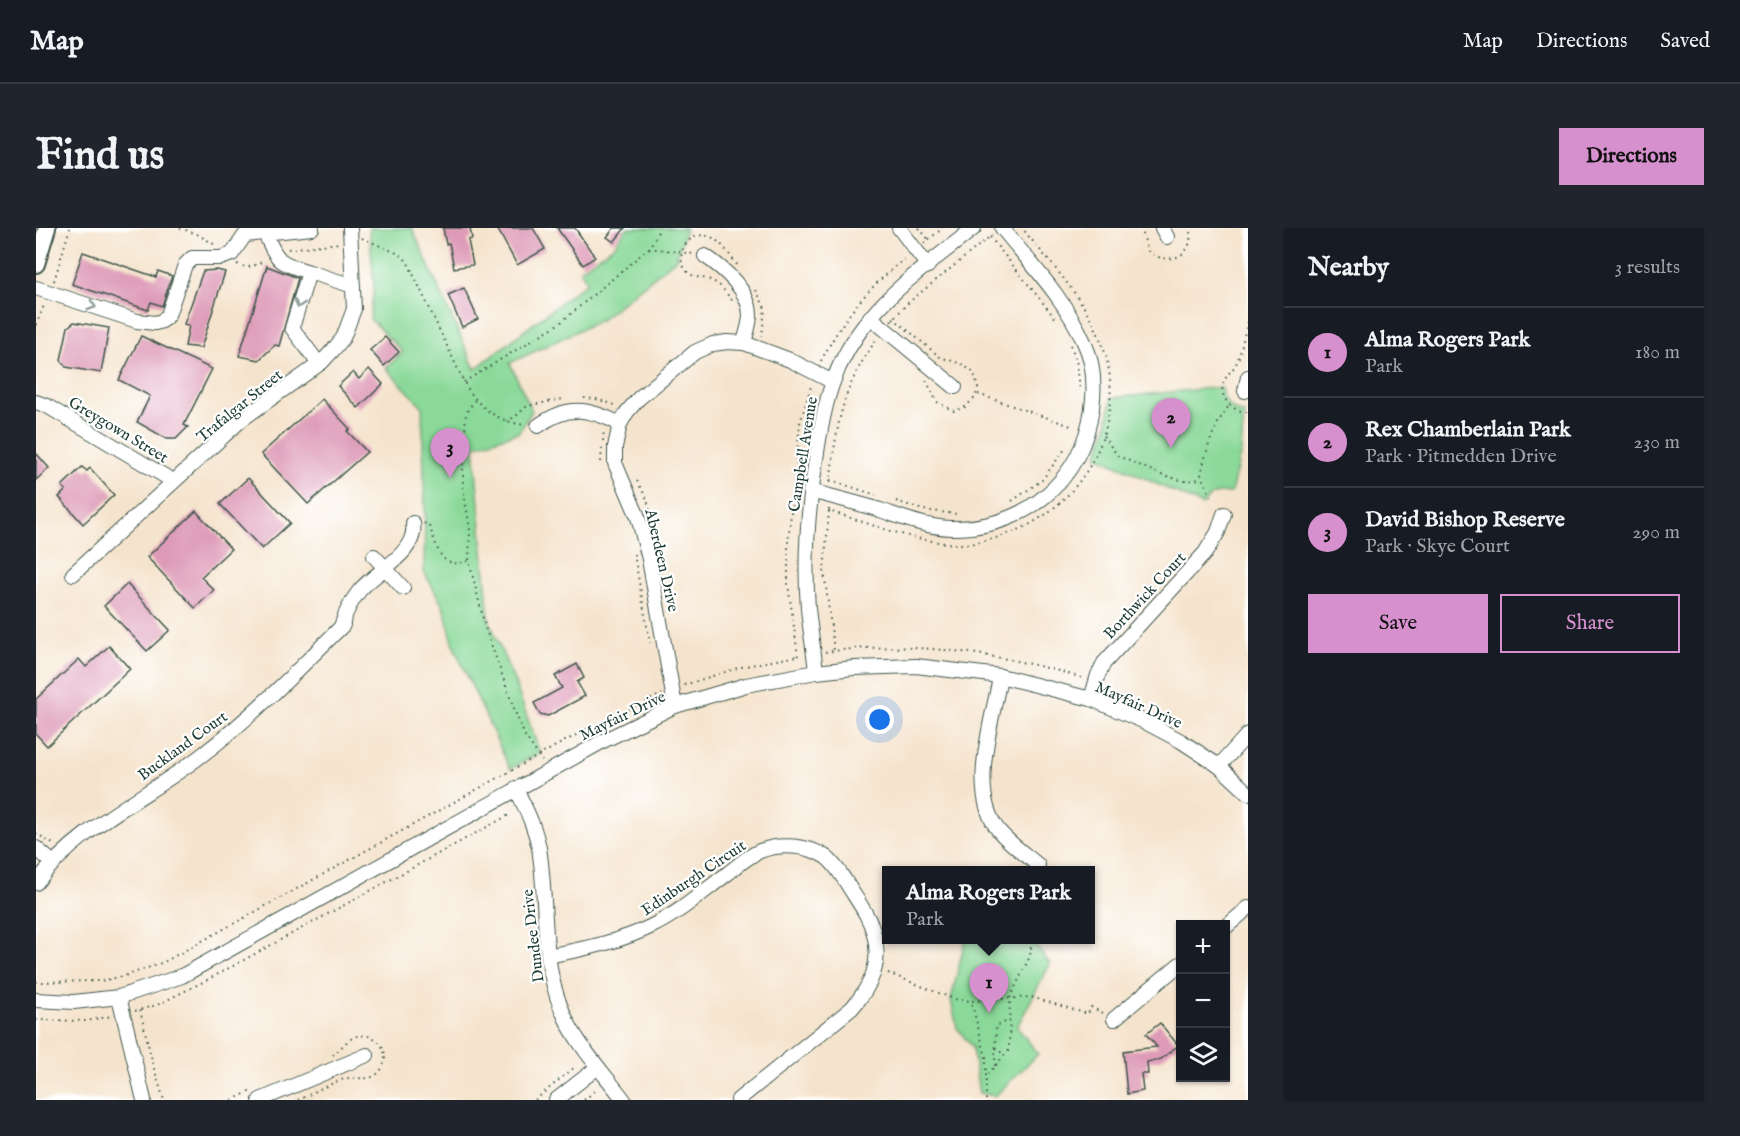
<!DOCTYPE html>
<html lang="en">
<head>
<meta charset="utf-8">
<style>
  :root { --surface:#171b24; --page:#20242c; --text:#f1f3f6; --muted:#9ea1a6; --line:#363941; --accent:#d690ce }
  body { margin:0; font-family:"IM FELL English",serif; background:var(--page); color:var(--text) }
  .controls { position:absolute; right:18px; bottom:18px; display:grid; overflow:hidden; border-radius:0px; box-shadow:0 2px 4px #0004 }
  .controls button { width:54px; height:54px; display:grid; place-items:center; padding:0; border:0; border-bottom:2px solid var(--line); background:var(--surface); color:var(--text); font:30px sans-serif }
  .you { position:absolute; left:844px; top:492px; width:21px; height:21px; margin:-15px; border:4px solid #fff; border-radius:50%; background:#1a73e8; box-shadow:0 0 0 9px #1a73e833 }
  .badge { display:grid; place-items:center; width:39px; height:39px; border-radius:50%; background:var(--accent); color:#111; font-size:20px; font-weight:700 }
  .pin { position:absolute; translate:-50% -50px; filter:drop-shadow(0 2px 3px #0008) }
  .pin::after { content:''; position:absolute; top:32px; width:21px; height:18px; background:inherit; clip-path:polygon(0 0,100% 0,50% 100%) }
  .popup { position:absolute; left:846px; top:638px; width:213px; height:78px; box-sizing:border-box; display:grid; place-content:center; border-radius:0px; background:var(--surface); filter:drop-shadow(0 2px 4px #0005); font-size:20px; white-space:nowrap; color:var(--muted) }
  .popup b { font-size:22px; color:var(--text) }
  .popup::after { content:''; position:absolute; left:50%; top:100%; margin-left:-12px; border:12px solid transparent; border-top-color:var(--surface) }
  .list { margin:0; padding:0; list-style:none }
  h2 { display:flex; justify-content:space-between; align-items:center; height:78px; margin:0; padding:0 24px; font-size:26px }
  h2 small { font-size:20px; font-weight:400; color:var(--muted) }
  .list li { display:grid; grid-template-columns:39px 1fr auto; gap:18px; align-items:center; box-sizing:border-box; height:90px; padding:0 24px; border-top:2px solid var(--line) }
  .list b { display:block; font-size:22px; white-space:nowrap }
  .list p { margin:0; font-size:20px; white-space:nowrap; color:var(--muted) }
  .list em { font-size:20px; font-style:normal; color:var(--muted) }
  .actions { display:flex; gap:12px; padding:18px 24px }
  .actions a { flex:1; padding:14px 0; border:2px solid var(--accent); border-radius:0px; text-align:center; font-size:21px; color:var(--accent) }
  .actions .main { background:var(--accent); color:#111 }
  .icon { flex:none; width:33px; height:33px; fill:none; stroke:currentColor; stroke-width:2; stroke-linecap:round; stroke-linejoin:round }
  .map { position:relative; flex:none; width:1212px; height:872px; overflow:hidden; border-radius:0px }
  header { display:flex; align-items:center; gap:36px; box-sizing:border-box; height:84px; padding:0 30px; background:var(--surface); border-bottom:2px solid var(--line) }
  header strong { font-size:28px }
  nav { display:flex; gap:33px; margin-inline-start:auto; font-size:21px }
  .intro { display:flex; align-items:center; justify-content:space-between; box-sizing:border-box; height:144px; padding:0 36px }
  h1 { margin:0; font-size:42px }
  .button { padding:15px 27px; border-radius:0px; background:var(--accent); color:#111; font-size:21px; font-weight:700 }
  main { display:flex; gap:36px; padding:0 36px }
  aside { flex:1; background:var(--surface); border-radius:0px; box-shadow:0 2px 4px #0004 }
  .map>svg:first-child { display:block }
  .green { fill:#8ad999; stroke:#548b66; stroke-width:1.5 }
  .building { fill:#de9bb8 }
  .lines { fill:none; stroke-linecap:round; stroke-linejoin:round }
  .minor-casing { stroke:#3f564b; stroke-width:16 }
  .major-casing { stroke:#3f564b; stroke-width:20 }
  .path { stroke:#3f564b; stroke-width:2; stroke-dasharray:1.5 4.5; stroke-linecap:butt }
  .minor { stroke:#fff; stroke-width:14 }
  .major { stroke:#fff; stroke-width:16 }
  .oneway { stroke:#8f9e9a }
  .labels { text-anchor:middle; stroke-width:4.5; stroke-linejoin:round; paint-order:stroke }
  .street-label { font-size:16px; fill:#1f3d34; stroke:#fff }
</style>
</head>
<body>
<header>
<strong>Map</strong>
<nav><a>Map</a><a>Directions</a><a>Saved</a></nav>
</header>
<div class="intro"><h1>Find us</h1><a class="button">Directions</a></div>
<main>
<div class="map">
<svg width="1212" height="872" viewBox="0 0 1212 872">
  <rect width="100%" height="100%" fill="#fff"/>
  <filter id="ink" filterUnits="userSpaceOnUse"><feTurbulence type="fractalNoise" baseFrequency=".0167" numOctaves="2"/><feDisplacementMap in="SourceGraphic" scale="12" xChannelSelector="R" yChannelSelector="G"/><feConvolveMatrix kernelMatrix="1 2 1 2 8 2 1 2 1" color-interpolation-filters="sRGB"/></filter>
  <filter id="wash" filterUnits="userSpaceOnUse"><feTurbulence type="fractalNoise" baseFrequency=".008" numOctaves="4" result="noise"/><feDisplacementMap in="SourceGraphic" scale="24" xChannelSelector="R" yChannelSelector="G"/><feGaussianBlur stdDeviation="1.35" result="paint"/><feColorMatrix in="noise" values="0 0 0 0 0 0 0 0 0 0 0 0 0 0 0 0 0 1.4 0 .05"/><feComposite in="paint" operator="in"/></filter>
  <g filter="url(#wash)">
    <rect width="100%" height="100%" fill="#f5e4cd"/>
    <g class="green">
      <polygon points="333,0 376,0 439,141 551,54 544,42 579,17 591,0 650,0 640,31 564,92 474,135 496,183 483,204 438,218 453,392 480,458 504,525 474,541 419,421 407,378 388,344 389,282 386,178 350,140 367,124 334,91 338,58"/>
      <path d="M 1185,159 C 1187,173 1193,182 1208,186 L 1205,223 L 1195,265 C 1181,263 1175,266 1166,277 L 1061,228 L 1071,198 L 1075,170 Z"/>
      <polygon points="929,712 961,712 999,717 1014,736 981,799 1002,826 959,868 943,865 936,819 921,800 915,772"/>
    </g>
    <g id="blocks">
      <g class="building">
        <polygon points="407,0 434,0 436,11 432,12 437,37 418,40 413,15 410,16"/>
        <polygon points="461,0 497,0 509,21 481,37"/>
        <polygon points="521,0 539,0 559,29 547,37"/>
        <polygon points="578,0 589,0 578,14 571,9"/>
        <polygon points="47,24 120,49 122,43 136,48 126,78 115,74 112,82 36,56"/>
        <polygon points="231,38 262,50 243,118 239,117 223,132 203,128"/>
        <polygon points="181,42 189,44 165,120 149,118 153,98 148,96 167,43"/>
        <polygon points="428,60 442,91 426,99 412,67"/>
        <polygon points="38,94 73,100 65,145 30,139 25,132 32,99"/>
        <polygon points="105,108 176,141 148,197 152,199 140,211 131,211 101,194 114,168 83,152"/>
        <polygon points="349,109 363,124 348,138 334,122"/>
        <polygon points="333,141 347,156 322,180 302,158 317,144 323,151"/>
        <polygon points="286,171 314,201 311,203 331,224 272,276 225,226"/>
        <polygon points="0,225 13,240 0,252"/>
        <polygon points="46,239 51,243 54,240 78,267 47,296 23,269 30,262 26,258"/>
        <polygon points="212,250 254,295 226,321 184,276"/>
        <polygon points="160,283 195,321 165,349 178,362 159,380 111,329"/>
        <polygon points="91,356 134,402 111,423 68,378"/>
        <polygon points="73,418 94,441 11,518 0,506 0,471 43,431 50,439"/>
        <polygon points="541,436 548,450 541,454 549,468 512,488 504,486 498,475 526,460 519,448"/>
        <polygon points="1124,795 1141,816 1144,816 1125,831 1111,834 1112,846 1105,846 1107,863 1091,866 1087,823 1121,819 1110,806"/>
      </g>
    </g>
  </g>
  <g filter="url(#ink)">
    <use href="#blocks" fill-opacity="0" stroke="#3f564b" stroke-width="1.5"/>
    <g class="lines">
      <defs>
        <g id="minor">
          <polyline points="863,0 892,38"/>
          <polyline points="1126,0 1131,9"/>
          <path d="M 229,5 C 242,35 243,34 273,44"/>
          <path d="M 669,28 C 687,40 714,63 714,87 C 714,96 710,106 708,115"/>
          <polyline points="0,60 101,93 119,95 126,93 132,87 149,37 156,30 185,30 196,26 209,7 276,0"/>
          <polyline points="834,89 919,159"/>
          <polyline points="283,136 256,100 273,44 317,58"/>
          <polyline points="1209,163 1212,149"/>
          <polyline points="0,174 11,178 137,253"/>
          <path d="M 502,198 C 532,176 553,180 584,196"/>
          <path d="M 774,263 C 797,269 821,275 844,282 C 868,290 889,299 914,300 C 988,301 1046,254 1056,180 C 1059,158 1058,135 1048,114 C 1029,71 995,36 966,0"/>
          <polyline points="338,328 367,360"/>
          <polyline points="37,346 205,192 286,134 298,121 307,110 318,81 314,0"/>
          <path d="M 305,399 C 309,385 315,373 324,362 C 341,342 382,325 377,295"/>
          <path d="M 780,444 C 778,423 774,402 772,380 C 768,330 772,280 780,231 C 788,175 797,134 835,89 C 863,55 904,28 938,0"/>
          <path d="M 964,448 C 957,494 931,563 963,603 C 974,616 989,626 1002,637"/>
          <polyline points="1055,471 1062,447 1068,435 1169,325 1182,304 1188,286"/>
          <polyline points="639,478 613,331 602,289 579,235 579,219 584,196 591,184 603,170 659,124 677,116 691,114 708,115 754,132 795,153"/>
          <polyline points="1183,538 1212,506"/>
          <path d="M 480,560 C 489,580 499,598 503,620 C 512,674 504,730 526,782 C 539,815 567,844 588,872"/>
          <polyline points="0,620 16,634"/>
          <path d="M 0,655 C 44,598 110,570 166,527 C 217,488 262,442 307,397"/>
          <polyline points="1190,699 1212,680"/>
          <path d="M 512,728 C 547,721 584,714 616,698 C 643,685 667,664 691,646 C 701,638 712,628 724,623 C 744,615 772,617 790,629 C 799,636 804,645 810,654 C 820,671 833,687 838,706 C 846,735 835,758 816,780 L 702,872"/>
          <polyline points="83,769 108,872"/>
          <polyline points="0,772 38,774 83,769 146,748 569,512 639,478 710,457 780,444 818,440 880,438 964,448 1055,471 1109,494 1145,513 1183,538 1212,565"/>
          <polyline points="1078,791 1144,736"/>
          <polyline points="224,872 331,827"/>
          <polyline points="520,872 562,839"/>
        </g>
        <polyline id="major" points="0,36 11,0"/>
      </defs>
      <use href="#minor" class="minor-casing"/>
      <use href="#major" class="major-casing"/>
      <g class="path">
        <polyline points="144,0 161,6 181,18"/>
        <polyline points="883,0 893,12"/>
        <path d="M 1105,0 L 1112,23 C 1132,40 1161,27 1153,0"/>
        <polyline points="954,9 1020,91"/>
        <path d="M 326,10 L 363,26 L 371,33 L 428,154 C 442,180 462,194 490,197"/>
        <polyline points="888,15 907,0"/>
        <polyline points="613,20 658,26"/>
        <polyline points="252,21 303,15"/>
        <path d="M 201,36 C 212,41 218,39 228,32"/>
        <polyline points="18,53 34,0"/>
        <polyline points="720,62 729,80 726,108"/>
        <path d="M 696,72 C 691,67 687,59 680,55 C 669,47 655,53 648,39 C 638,20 658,0 677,10 C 687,16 695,29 702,38"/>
        <polyline points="857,90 904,129 926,136 938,145 942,160 939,170 929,179 918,183 901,174 890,152"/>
        <polyline points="855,93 873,74 956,7"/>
        <path d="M 1212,94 C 1207,107 1206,124 1200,136 C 1197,142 1191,146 1189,152 C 1180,168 1196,184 1212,184"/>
        <polyline points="0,97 9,75"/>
        <polyline points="1035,117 1041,136 1044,161"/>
        <path d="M 785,133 C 807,90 831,60 870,30"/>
        <polyline points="428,154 524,95 613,20 624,0"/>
        <polyline points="942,166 1038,199"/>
        <polyline points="548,170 560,171 579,177"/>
        <polyline points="439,172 430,185 427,239 427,261 434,300 433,333 450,402 480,486 489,508 506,533"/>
        <polyline points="470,193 479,189 491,178 527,171"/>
        <polyline points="1067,208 1082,228 1128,248 1149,253 1165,251"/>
        <polyline points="567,213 568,201"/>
        <polyline points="565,234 566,219"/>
        <polyline points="794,252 840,267"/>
        <polyline points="601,253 611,271 614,284"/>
        <path d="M 794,255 C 801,196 805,161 841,111"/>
        <path d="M 1175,269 L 1165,247 C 1170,223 1177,198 1193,178"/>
        <polyline points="860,273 887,282 921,286"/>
        <polyline points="976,273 1006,252 1029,221"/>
        <path d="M 793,281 L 793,283 C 836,296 880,315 925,316 C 939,316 953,312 966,308 C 1041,285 1092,203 1069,125 C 1055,76 1017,39 986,0"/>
        <polyline points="793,283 788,343 798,423"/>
        <path d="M 388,295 L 393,298 C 402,318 402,343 433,333"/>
        <polyline points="598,326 614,415"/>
        <path d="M 789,424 C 875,412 964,425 1047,450"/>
        <polyline points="762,428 752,356 752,315 764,195 776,155"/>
        <polyline points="648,457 705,439 761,428"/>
        <polyline points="0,605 20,618"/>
        <polyline points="852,745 918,771 935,773"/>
        <polyline points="0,754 65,753 92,747 128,734 549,502 626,466"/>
        <polyline points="104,782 117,837 128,872"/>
        <polyline points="99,783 121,777 173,751 473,587"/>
        <polyline points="0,792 50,793 76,788"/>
        <polyline points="960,820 963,824 970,824"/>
        <polyline points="959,838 960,799 964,796 973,793"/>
        <polyline points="952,846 973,822 974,770 994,728 996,712"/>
        <polyline points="196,872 215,863"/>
        <path d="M 262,872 C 276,866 299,852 313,850 C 323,849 331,853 340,847 C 360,831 344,800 318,809 C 310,813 304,821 297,827"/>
        <polyline points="499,872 540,838"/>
        <polyline points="548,872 560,862"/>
        <polyline points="950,872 950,829 935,773 995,769 1052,786 1055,779 1069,786"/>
      </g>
      <use href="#minor" class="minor"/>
      <use href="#major" class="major"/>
    </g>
    <defs><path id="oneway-chevron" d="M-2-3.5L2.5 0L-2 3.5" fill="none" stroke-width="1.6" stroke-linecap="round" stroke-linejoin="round" transform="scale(1.5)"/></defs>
    <g class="oneway">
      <use href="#oneway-chevron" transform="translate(263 76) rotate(107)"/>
      <use href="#oneway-chevron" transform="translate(56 78) rotate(18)"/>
    </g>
  </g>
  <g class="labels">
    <g class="street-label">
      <text transform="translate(203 177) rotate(-39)" y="6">Trafalgar Street</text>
      <text transform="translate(83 201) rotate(31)" y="6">Greygown Street</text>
      <text transform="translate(766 226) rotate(-81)" y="6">Campbell Avenue</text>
      <text transform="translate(627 332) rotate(77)" y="6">Aberdeen Drive</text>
      <text transform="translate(1108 367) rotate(-47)" y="6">Borthwick Court</text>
      <text transform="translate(1103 476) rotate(24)" y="6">Mayfair Drive</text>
      <text transform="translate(586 487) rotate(-26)" y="6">Mayfair Drive</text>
      <text transform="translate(146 517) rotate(-36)" y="6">Buckland Court</text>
      <text transform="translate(657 649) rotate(-34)" y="6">Edinburgh Circuit</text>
      <text transform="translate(496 708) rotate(-97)" y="6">Dundee Drive</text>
    </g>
  </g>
</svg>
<div class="controls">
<button>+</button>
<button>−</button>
<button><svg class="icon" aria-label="layers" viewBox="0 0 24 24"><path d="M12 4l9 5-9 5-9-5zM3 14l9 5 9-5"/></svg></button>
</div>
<div class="you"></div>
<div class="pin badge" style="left:953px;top:785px">1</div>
<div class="popup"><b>Alma Rogers Park</b>Park</div>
<div class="pin badge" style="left:1135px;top:220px">2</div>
<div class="pin badge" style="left:414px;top:250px">3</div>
</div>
<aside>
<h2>Nearby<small>3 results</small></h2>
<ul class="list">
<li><span class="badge">1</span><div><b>Alma Rogers Park</b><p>Park</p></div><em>180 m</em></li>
<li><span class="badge">2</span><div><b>Rex Chamberlain Park</b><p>Park · Pitmedden Drive</p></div><em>230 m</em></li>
<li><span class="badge">3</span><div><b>David Bishop Reserve</b><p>Park · Skye Court</p></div><em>290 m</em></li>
</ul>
<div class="actions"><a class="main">Save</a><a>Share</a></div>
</aside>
</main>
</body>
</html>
